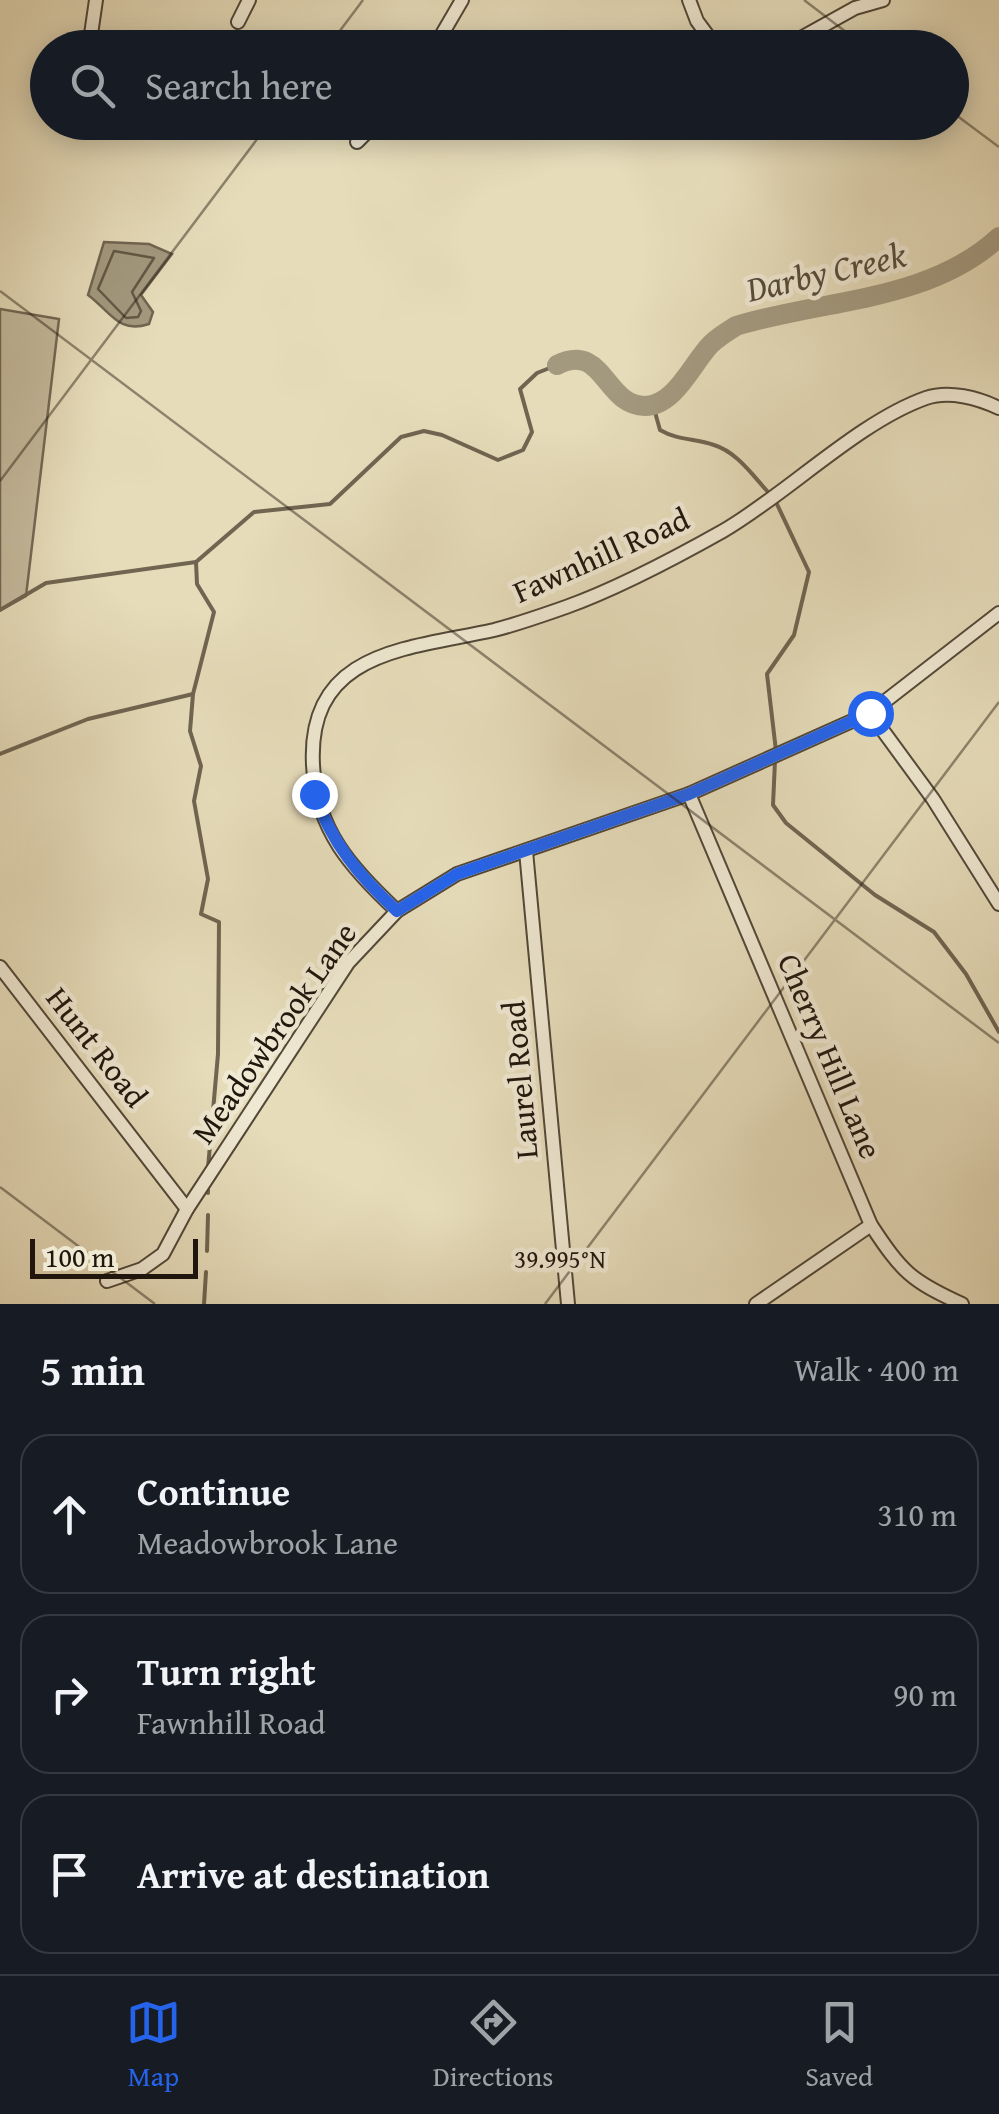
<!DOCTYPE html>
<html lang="en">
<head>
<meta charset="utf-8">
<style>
  :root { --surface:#171b24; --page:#20242c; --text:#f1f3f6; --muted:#9ea1a6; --line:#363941; --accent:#2563eb }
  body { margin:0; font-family:"Gentium Book Plus",serif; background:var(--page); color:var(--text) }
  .scale { position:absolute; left:30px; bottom:25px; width:168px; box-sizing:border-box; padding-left:10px; border:5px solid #20160d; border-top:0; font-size:28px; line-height:35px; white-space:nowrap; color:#20160d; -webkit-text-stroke:8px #efe8d2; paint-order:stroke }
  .stop { position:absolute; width:30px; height:30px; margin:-22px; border:8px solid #2563eb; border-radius:50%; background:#fff }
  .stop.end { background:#2563eb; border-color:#fff; box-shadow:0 2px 10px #0008 }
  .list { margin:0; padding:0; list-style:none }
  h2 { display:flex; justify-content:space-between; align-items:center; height:130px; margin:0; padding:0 40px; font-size:42px }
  h2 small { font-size:32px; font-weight:400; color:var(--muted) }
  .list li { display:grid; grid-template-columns:65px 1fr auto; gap:30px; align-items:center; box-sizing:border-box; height:160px; margin:0 20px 20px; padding:0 20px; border:2px solid var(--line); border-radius:30px }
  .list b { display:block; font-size:38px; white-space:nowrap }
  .list p { margin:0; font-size:32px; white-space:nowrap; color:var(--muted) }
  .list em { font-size:32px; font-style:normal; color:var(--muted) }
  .icon { flex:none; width:55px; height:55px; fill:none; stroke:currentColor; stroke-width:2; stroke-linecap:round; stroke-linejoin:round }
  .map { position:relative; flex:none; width:999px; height:1304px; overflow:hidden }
  .search { position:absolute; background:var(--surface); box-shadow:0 5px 25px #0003; left:30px; right:30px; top:30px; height:110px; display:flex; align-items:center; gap:25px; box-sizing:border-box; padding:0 35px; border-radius:55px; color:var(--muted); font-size:38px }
  .sheet { height:670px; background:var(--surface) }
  nav { display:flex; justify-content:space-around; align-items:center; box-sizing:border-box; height:140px; border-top:2px solid var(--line); background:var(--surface); font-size:28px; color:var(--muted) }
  nav a { display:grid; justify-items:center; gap:5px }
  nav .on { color:var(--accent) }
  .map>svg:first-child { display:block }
  .green { fill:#c4ba9d; stroke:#726855; stroke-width:2.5 }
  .water { fill:#a3997f; stroke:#6f6551; stroke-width:2.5 }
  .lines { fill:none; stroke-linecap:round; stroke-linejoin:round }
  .shore { stroke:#625846; stroke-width:2.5 }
  .stream { stroke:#6f6551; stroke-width:4 }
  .river { stroke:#a3997f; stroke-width:20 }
  .minor-casing { stroke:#524838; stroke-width:16 }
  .minor { stroke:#efe8d2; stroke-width:12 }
  .route { stroke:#2563eb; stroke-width:12 }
  .ticks { fill:none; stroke:#20160d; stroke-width:2.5; stroke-opacity:0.45 }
  .labels { text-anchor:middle; stroke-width:9; stroke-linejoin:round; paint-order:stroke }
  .street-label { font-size:32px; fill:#20160d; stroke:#efe8d2 }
  .water-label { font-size:35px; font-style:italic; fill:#544a3b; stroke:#efe8d2 }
  .ticks-label { font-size:25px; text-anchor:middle; fill:#20160d; stroke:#efe8d2; stroke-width:9; stroke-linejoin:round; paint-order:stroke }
</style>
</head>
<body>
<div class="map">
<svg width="999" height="1304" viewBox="0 0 999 1304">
  <rect width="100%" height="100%" fill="#e6dcba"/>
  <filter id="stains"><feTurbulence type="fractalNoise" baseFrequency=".002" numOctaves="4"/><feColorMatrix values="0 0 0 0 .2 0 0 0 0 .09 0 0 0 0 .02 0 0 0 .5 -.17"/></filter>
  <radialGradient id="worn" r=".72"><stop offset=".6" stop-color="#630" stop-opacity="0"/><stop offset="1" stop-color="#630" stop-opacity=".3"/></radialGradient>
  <polygon class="green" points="0,309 59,319 26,596 0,610"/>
  <path class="water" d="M 104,242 L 149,244 L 172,254 L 141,295 L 153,312 L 149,324 C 118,334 111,312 88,295 Z"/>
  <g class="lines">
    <polygon class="shore" points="114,251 154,258 132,292 141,311 138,317 126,318 98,289"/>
    <g class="stream">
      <path d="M 653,405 L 660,430 C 679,441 695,438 714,445 C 737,452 753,476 769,493"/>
      <polyline points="775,500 809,572 794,635 767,674 776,751"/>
      <polyline points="196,562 197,584 214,612 193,694 190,731 201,766 194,801 208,879 201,914 219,922 218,1054 208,1168"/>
      <polyline points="0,610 46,583 196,562 254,512 330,504 401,437 424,431 442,435 498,460 523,450 532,432 520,389 537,373 557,365"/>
      <polyline points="0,754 88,719 193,694"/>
      <polyline points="775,761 773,805 786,823 875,895 934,932 966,974 999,1032"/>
      <polyline points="208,1193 208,1190"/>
      <polyline points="207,1251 208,1215"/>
      <polyline points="204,1304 206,1272"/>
    </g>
    <path class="river" d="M 557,365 C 604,341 604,406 645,406 C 675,406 693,362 711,344 C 718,337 728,331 736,326 C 824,299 929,302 999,237"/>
    <defs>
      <g id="minor">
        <polyline points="689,0 697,21 717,48"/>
        <polyline points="238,22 249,0"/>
        <polyline points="89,48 96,0"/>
        <polyline points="434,48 462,0"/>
        <polyline points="783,48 855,8 883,0"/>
        <polyline points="81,129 82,122"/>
        <polyline points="357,142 377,122"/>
        <polyline points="870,713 933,799 999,904"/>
        <path d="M 689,794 L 871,1225 C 902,1272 911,1281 962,1304"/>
        <polyline points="526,851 568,1304"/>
        <path d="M 397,911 C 352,869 316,830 313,765 C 307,650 409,649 494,630 C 518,624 543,615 566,607 C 619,588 675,558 723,531 C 787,494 858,422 926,398 C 949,390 978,398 999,408"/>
        <polyline points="0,967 187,1209"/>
        <polyline points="107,1281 142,1269 163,1254 187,1209 348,963 397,911 457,874 689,794 870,713 999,613"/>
        <polyline points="756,1304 871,1225"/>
      </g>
    </defs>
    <use href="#minor" class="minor-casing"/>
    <use href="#minor" class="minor"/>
  </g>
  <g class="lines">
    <path class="route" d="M 314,794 C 333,844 358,875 397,911 L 457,874 L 689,794 L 870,713"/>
  </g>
  <path class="ticks" d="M 804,0 L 867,48M 327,48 L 363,0M 952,112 L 999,147M 0,291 L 999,1043M 0,481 L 270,122M 0,1187 L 155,1304M 545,1304 L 999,702"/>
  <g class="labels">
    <g class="street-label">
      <text transform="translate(601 555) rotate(-24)" y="11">Fawnhill Road</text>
      <text transform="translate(274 1033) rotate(-55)" y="11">Meadowbrook Lane</text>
      <text transform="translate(97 1047) rotate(52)" y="11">Hunt Road</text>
      <text transform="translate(830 1056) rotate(67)" y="11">Cherry Hill Lane</text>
      <text transform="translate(520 1080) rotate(-95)" y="11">Laurel Road</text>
    </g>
    <g class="water-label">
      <text transform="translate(826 272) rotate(-13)" y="12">Darby Creek</text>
    </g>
  </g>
  <g class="ticks-label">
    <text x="560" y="1268">39.995°N</text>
  </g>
  <rect width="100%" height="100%" filter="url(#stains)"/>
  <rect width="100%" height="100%" fill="url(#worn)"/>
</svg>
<div class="scale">100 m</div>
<div class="stop" style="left:870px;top:713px"></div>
<div class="stop end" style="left:314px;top:794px"></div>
<div class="search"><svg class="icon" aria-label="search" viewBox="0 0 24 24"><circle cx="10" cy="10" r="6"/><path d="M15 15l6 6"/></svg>Search here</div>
</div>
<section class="sheet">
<h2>5 min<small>Walk · 400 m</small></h2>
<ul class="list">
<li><svg class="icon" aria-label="ahead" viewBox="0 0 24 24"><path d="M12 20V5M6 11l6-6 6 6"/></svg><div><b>Continue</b><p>Meadowbrook Lane</p></div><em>310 m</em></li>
<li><svg class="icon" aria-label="right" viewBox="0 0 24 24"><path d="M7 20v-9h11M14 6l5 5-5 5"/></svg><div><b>Turn right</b><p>Fawnhill Road</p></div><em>90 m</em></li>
<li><svg class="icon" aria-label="arrive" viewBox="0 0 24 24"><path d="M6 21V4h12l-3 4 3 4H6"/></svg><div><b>Arrive at destination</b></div></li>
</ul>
</section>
<nav>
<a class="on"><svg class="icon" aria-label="map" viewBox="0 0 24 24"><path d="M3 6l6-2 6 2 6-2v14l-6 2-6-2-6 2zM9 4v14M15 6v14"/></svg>Map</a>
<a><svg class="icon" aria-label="directions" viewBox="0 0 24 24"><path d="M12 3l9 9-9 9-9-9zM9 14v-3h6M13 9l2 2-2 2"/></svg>Directions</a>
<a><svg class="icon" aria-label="saved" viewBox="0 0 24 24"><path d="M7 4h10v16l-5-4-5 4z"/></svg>Saved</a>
</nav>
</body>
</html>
